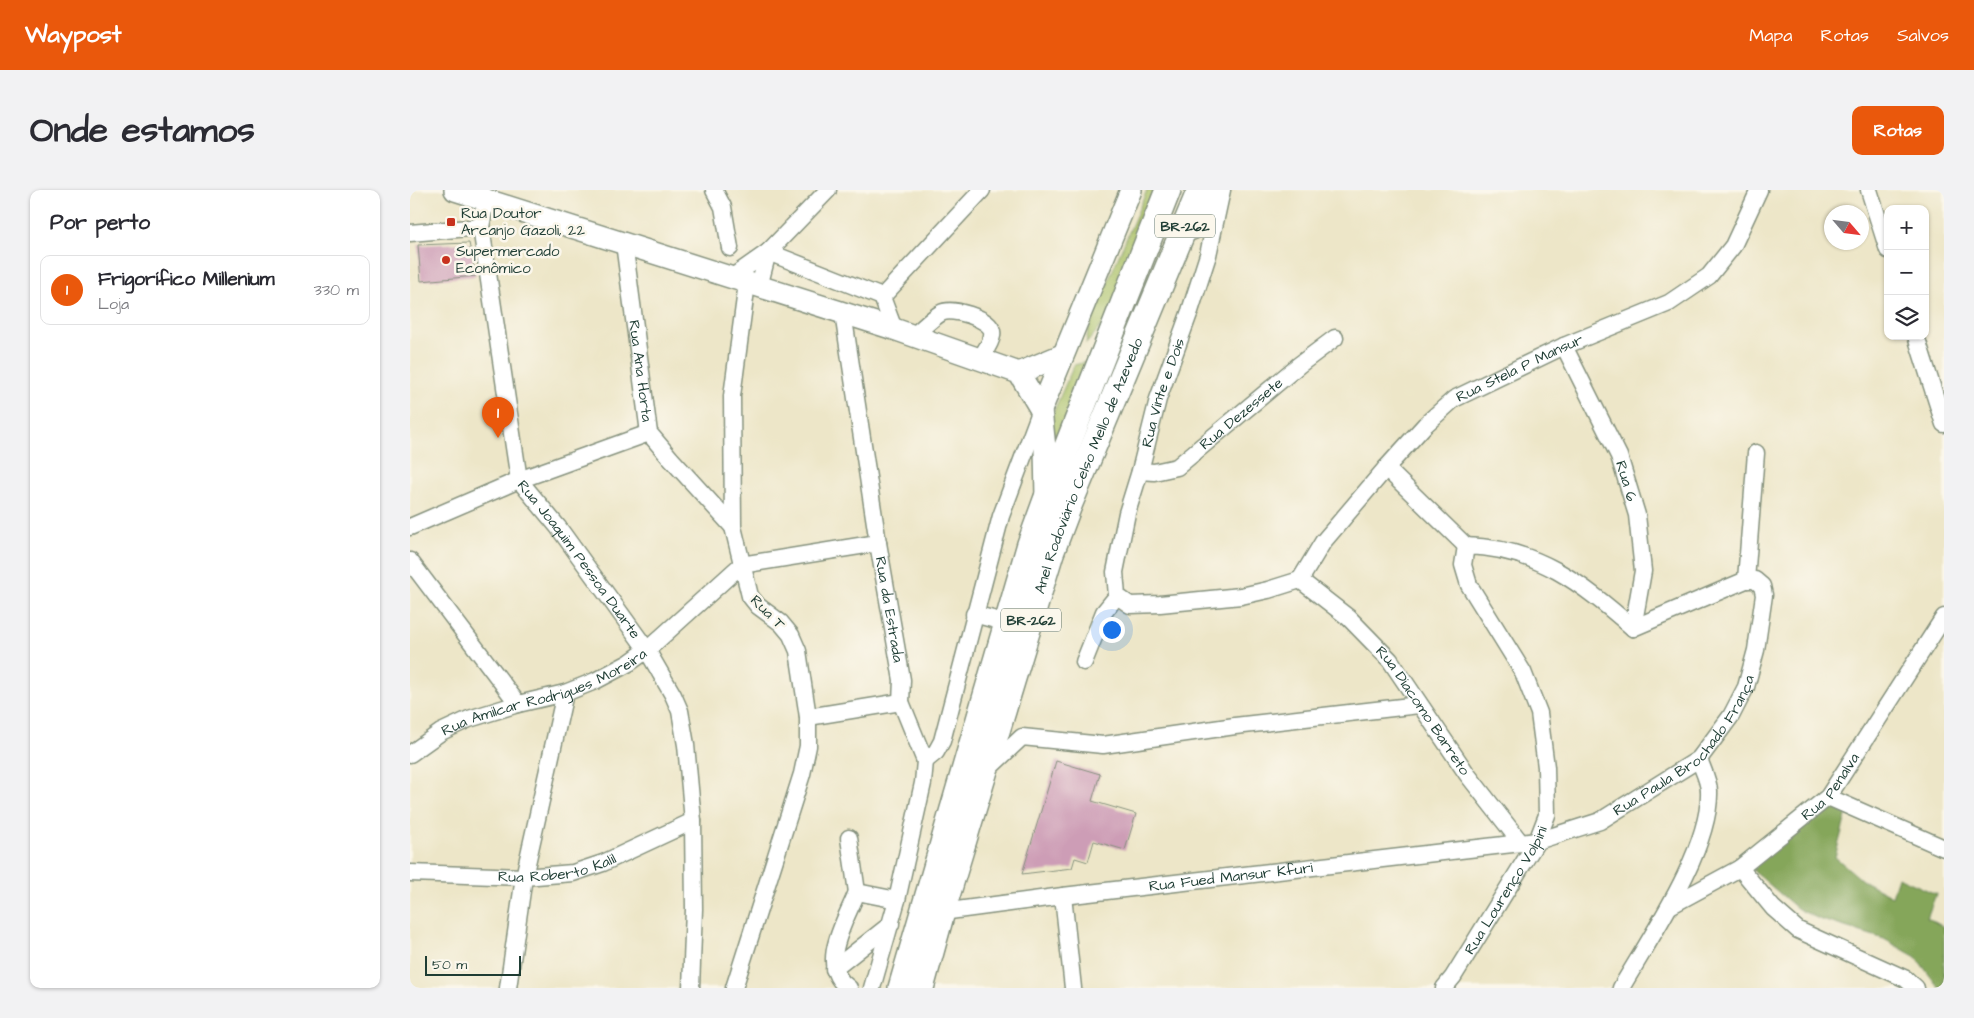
<!DOCTYPE html>
<html lang="pt">
<head>
<meta charset="utf-8">
<style>
  :root { --surface:#fff; --page:#f2f2f3; --text:#2b2b33; --muted:#7c7c81; --line:#e1e1e2; --accent:#ea580c }
  body { margin:0; font-family:"Architects Daughter",sans-serif; background:var(--page); color:var(--text) }
  .controls { position:absolute; right:15px; top:15px; display:grid; overflow:hidden; border-radius:10px; box-shadow:0 1px 4px #0004 }
  .controls button { width:45px; height:45px; display:grid; place-items:center; padding:0; border:0; border-bottom:1px solid var(--line); background:var(--surface); color:var(--text); font:25px sans-serif }
  .compass { position:absolute; left:1414px; top:15px; width:45px; height:45px; border-radius:50%; background:var(--surface); box-shadow:0 1px 4px #0004; rotate:118deg }
  .scale { position:absolute; left:15px; bottom:12px; width:96px; box-sizing:border-box; padding-left:5px; border:2px solid #1f3d34; border-top:0; font-size:14px; line-height:18px; white-space:nowrap; color:#1f3d34; -webkit-text-stroke:4px #fbf7ec; paint-order:stroke }
  .you { position:absolute; left:701px; top:439px; width:18px; height:18px; margin:-12px; border:4px solid #fff; border-radius:50%; background:#1a73e8; box-shadow:0 0 0 8px #1a73e833 }
  .badge { display:grid; place-items:center; width:32px; height:32px; border-radius:50%; background:var(--accent); color:#fff; font-size:16px; font-weight:700 }
  .pin { position:absolute; translate:-50% -41px; filter:drop-shadow(0 1px 2px #0008) }
  .pin::after { content:''; position:absolute; top:26px; width:18px; height:15px; background:inherit; clip-path:polygon(0 0,100% 0,50% 100%) }
  .list { margin:0; padding:0; list-style:none }
  h2 { display:flex; justify-content:space-between; align-items:center; height:65px; margin:0; padding:0 20px; font-size:21px }
  h2 small { font-size:16px; font-weight:400; color:var(--muted) }
  .list li { display:grid; grid-template-columns:32px 1fr auto; gap:15px; align-items:center; box-sizing:border-box; height:70px; margin:0 10px 10px; padding:0 10px; border:1px solid var(--line); border-radius:10px }
  .list b { display:block; font-size:19px; white-space:nowrap }
  .list p { margin:0; font-size:16px; white-space:nowrap; color:var(--muted) }
  .list em { font-size:16px; font-style:normal; color:var(--muted) }
  .icon { flex:none; width:28px; height:28px; fill:none; stroke:currentColor; stroke-width:2; stroke-linecap:round; stroke-linejoin:round }
  .map { position:relative; flex:none; width:1534px; height:798px; overflow:hidden; border-radius:10px }
  header { display:flex; align-items:center; gap:30px; box-sizing:border-box; height:70px; padding:0 25px; background:var(--accent); color:#fff }
  header strong { font-size:24px }
  nav { display:flex; gap:28px; margin-inline-start:auto; font-size:18px }
  .intro { display:flex; align-items:center; justify-content:space-between; box-sizing:border-box; height:120px; padding:0 30px }
  h1 { margin:0; font-size:35px }
  .button { padding:12px 22px; border-radius:10px; background:var(--accent); color:#fff; font-size:18px; font-weight:700 }
  main { display:flex; gap:30px; padding:0 30px }
  aside { flex:1; background:var(--surface); border-radius:10px; box-shadow:0 1px 4px #0004 }
  .map>svg:first-child { display:block }
  .green { fill:#a7bf64; stroke:#637e4c }
  .forest { fill:#85a65a; stroke:#527247 }
  .building { fill:#cd9db6 }
  .lines { fill:none; stroke-linecap:round; stroke-linejoin:round }
  .minor-casing { stroke:#86927e; stroke-width:19 }
  .major-casing { stroke:#86927e; stroke-width:24 }
  .highway-casing { stroke:#86927e; stroke-width:28 }
  .minor { stroke:#fff; stroke-width:16 }
  .major { stroke:#fff; stroke-width:21 }
  .highway { stroke:#fff; stroke-width:25 }
  .poi-dot { fill:#c8321e; stroke:#fbf7ec; stroke-width:2 }
  .labels { text-anchor:middle; stroke-width:5; stroke-linejoin:round; paint-order:stroke }
  .shield { fill:#fbf7ec; stroke:#61756b; stroke-width:1 }
  .shield-label { font-size:14px; font-weight:bold; fill:#1f3d34 }
  .poi-label { font-size:15px; fill:#1f3d34; stroke:#fbf7ec; text-anchor:start }
  .street-label { font-size:15px; fill:#1f3d34; stroke:#fbf7ec }
</style>
</head>
<body>
<header>
<strong>Waypost</strong>
<nav><a>Mapa</a><a>Rotas</a><a>Salvos</a></nav>
</header>
<div class="intro"><h1>Onde estamos</h1><a class="button">Rotas</a></div>
<main>
<aside>
<h2>Por perto<small></small></h2>
<ul class="list">
<li><span class="badge">1</span><div><b>Frigorífico Millenium</b><p>Loja</p></div><em>330 m</em></li>
</ul>
</aside>
<div class="map">
<svg width="1534" height="798" viewBox="0 0 1534 798">
  <rect width="100%" height="100%" fill="#fbf7ec"/>
  <filter id="ink" filterUnits="userSpaceOnUse"><feTurbulence type="fractalNoise" baseFrequency=".02" numOctaves="2"/><feDisplacementMap in="SourceGraphic" scale="10" xChannelSelector="R" yChannelSelector="G"/><feConvolveMatrix kernelMatrix="1 2 1 2 8 2 1 2 1" color-interpolation-filters="sRGB"/></filter>
  <filter id="wash" filterUnits="userSpaceOnUse"><feTurbulence type="fractalNoise" baseFrequency=".0096" numOctaves="4" result="noise"/><feDisplacementMap in="SourceGraphic" scale="20" xChannelSelector="R" yChannelSelector="G"/><feGaussianBlur stdDeviation="1.12" result="paint"/><feColorMatrix in="noise" values="0 0 0 0 0 0 0 0 0 0 0 0 0 0 0 0 0 1.4 0 .05"/><feComposite in="paint" operator="in"/></filter>
  <g filter="url(#wash)">
    <rect width="100%" height="100%" fill="#ede6c8"/>
    <g class="green">
      <polygon points="737,0 750,0 698,128 676,154 678,141 701,84"/>
      <polygon points="680,171 653,242 644,245 638,234 664,175"/>
    </g>
    <polygon class="forest" points="1419,611 1438,619 1425,667 1452,690 1482,706 1488,687 1526,704 1517,728 1534,737 1534,798 1529,798 1506,767 1474,749 1409,729 1388,719 1339,677"/>
    <g id="blocks">
      <g class="building">
        <polygon points="59,53 66,86 11,91 8,55"/>
        <polygon points="646,571 690,584 682,611 726,624 715,660 684,651 678,672 665,668 662,678 612,684"/>
      </g>
    </g>
  </g>
  <g filter="url(#ink)">
    <use href="#blocks" fill-opacity="0" stroke="#86927e" stroke-width="1"/>
    <g class="lines">
      <defs>
        <g id="minor">
          <path id="s1" d="M 71,0 L 76,10 L 71,37 L 109,290 L 148,337 L 237,460 L 263,505 L 270,521 L 276,555 L 283,631 L 284,719 L 281,798"/>
          <polyline points="304,0 313,17 320,58"/>
          <polyline points="1459,0 1478,60"/>
          <polyline points="0,43 71,37"/>
          <path id="s2" d="M 214,53 L 239,243 L 261,269 L 323,337"/>
          <polyline points="358,62 472,107"/>
          <polyline points="321,88 358,62 418,0"/>
          <polyline points="349,97 358,62"/>
          <path id="s3" d="M 433,123 L 468,353 L 492,490 L 491,512 L 515,571 L 513,593 L 487,710 L 462,798"/>
          <polyline points="484,139 472,107 572,0"/>
          <path d="M 503,146 C 512,139 521,129 531,123 C 542,117 579,128 582,141 C 584,149 574,162 570,169"/>
          <polyline points="1506,146 1534,234"/>
          <path id="s4" d="M 1154,156 L 1209,266 L 1227,325 L 1233,381 L 1223,438"/>
          <polyline points="976,278 1056,356"/>
          <path id="s5" d="M 730,281 L 744,282 L 767,277 L 889,175 L 925,148"/>
          <polyline points="0,337 109,290 239,243"/>
          <polyline points="0,371 108,514"/>
          <path id="s6" d="M 890,390 L 939,428 L 980,470 L 1057,584 L 1111,653 L 1127,651 L 1190,631 L 1289,569 L 1321,526 L 1336,497 L 1346,460 L 1354,405 L 1352,396 L 1345,390 L 1336,390 L 1223,438"/>
          <path id="s7" d="M 890,390 L 913,352 L 976,278 L 1015,235 L 1044,209 L 1154,156 L 1259,113 L 1299,86 L 1323,56 L 1349,0"/>
          <polyline points="1336,390 1346,263"/>
          <path id="s8" d="M 707,406 L 705,382 L 717,323 L 730,281 L 748,209 L 780,121 L 798,65 L 812,0"/>
          <polyline points="707,406 720,415 750,414 831,406 858,400 890,390"/>
          <polyline points="564,424 597,433"/>
          <polyline points="674,472 694,422 707,406"/>
          <polyline points="398,527 491,512"/>
          <path id="s9" d="M 0,564 L 31,542 L 59,529 L 108,514 L 155,503 L 185,491 L 219,473 L 237,460 L 331,375 L 468,353"/>
          <polyline points="515,571 526,562 532,551 591,326 630,222"/>
          <polyline points="578,579 612,547 693,555 825,536 1009,515"/>
          <polyline points="1418,607 1534,658"/>
          <polyline points="439,648 447,702"/>
          <polyline points="1330,678 1363,718 1388,740 1496,789 1506,798"/>
          <path id="s10" d="M 0,683 L 114,687 L 163,683 L 193,673 L 283,631"/>
          <polyline points="447,702 487,710"/>
          <polyline points="653,706 663,798"/>
          <path id="s11" d="M 1260,716 L 1330,678 L 1418,607 L 1534,427"/>
          <path id="s12" d="M 532,722 L 653,706 L 1111,653"/>
          <polyline points="424,779 481,734"/>
          <polyline points="98,798 114,687 155,503"/>
          <polyline points="324,798 392,584 398,556 398,527 388,461 381,445 371,433 348,416 340,406 323,337 322,206 337,93"/>
          <path d="M 439,798 C 406,777 436,730 447,702"/>
          <path id="s13" d="M 1034,798 L 1043,787 L 1127,651 L 1137,625 L 1136,577 L 1129,523 L 1113,482 L 1059,395 L 1053,375 L 1056,356 C 1128,358 1171,393 1223,438"/>
          <path d="M 1211,798 C 1240,748 1301,659 1299,601 C 1299,591 1292,578 1289,569"/>
        </g>
        <g id="major">
          <polyline points="45,0 484,139 609,183 631,220"/>
          <polyline points="782,39 807,0"/>
          <polyline points="609,183 652,165"/>
          <polyline points="636,307 635,258 631,220 721,0"/>
        </g>
        <g id="highway">
          <polyline points="491,798 620,354 636,310 758,0"/>
          <path id="s14" d="M 511,798 L 532,722 L 641,363 L 658,318 L 790,0"/>
        </g>
      </defs>
      <use href="#minor" class="minor-casing"/>
      <use href="#major" class="major-casing"/>
      <use href="#highway" class="highway-casing"/>
      <use href="#minor" class="minor"/>
      <use href="#major" class="major"/>
      <use href="#highway" class="highway"/>
    </g>
  </g>
  <g class="poi-dot">
    <rect x="36" y="27" width="10" height="10" rx="2.5"/>
    <circle cx="36" cy="70" r="5"/>
  </g>
  <g class="labels">
    <g class="shield">
      <rect x="745" y="24.5" width="60" height="23" rx="4"/>
      <rect x="591" y="418.5" width="60" height="23" rx="4"/>
    </g>
    <g class="shield-label">
      <text x="775" y="41">BR-262</text>
      <text x="621" y="435">BR-262</text>
    </g>
    <g class="poi-label">
      <text x="51" y="28">Rua Doutor<tspan x="51" dy="17">Arcanjo Gazoli, 22</tspan></text>
      <text x="46" y="66">Supermercado<tspan x="46" dy="17">Econômico</tspan></text>
    </g>
    <g class="street-label">
      <text dy="5" stroke="none"><textPath href="#s7" startOffset="311">Rua Stela P Mansur</textPath></text>
      <text dy="5" stroke="none"><textPath href="#s2" startOffset="129">Rua Ana Horta</textPath></text>
      <text dy="5" stroke="none"><textPath href="#s8" startOffset="210">Rua Vinte e Dois</textPath></text>
      <text dy="5" stroke="none"><textPath href="#s5" startOffset="121">Rua Dezessete</textPath></text>
      <text dy="5" stroke="none"><textPath href="#s14" startOffset="549">Anel Rodoviário Celso Mello de Azevedo</textPath></text>
      <text dy="5" stroke="none"><textPath href="#s4" startOffset="149">Rua 6</textPath></text>
      <text dy="5" stroke="none"><textPath href="#s1" startOffset="394">Rua Joaquim Pessoa Duarte</textPath></text>
      <text dy="5" stroke="none"><textPath href="#s3" startOffset="300">Rua da Estrada</textPath></text>
      <text transform="translate(358 422) rotate(45)" y="5">Rua T</text>
      <text dy="5" stroke="none"><textPath href="#s9" startOffset="149">Rua Amilcar Rodrigues Moreira</textPath></text>
      <text dy="5" stroke="none"><textPath href="#s6" startOffset="181">Rua Diacomo Barreto</textPath></text>
      <text dy="5" stroke="none"><textPath href="#s6" startOffset="544">Rua Paula Brochado França</textPath></text>
      <text dy="5" stroke="none"><textPath href="#s11" startOffset="202">Rua Penalva</textPath></text>
      <text dy="5" stroke="none"><textPath href="#s10" startOffset="148">Rua Roberto Kalil</textPath></text>
      <text dy="5" stroke="none"><textPath href="#s12" startOffset="291">Rua Fued Mansur Kfuri</textPath></text>
      <text dy="5" stroke="none"><textPath href="#s13" startOffset="116">Rua Lourenço Volpini</textPath></text>
    </g>
  </g>
</svg>
<div class="controls">
<button>+</button>
<button>−</button>
<button><svg class="icon" aria-label="layers" viewBox="0 0 24 24"><path d="M12 4l9 5-9 5-9-5zM3 14l9 5 9-5"/></svg></button>
</div>
<svg class="compass" viewBox="-18 -18 36 36"><path d="M0-13l5 13h-10z" fill="#e53935"/><path d="M0 13l5-13h-10z" fill="#7c7c81"/></svg>
<div class="scale">50 m</div>
<div class="you"></div>
<div class="pin badge" style="left:88px;top:248px">1</div>
</div>
</main>
</body>
</html>
